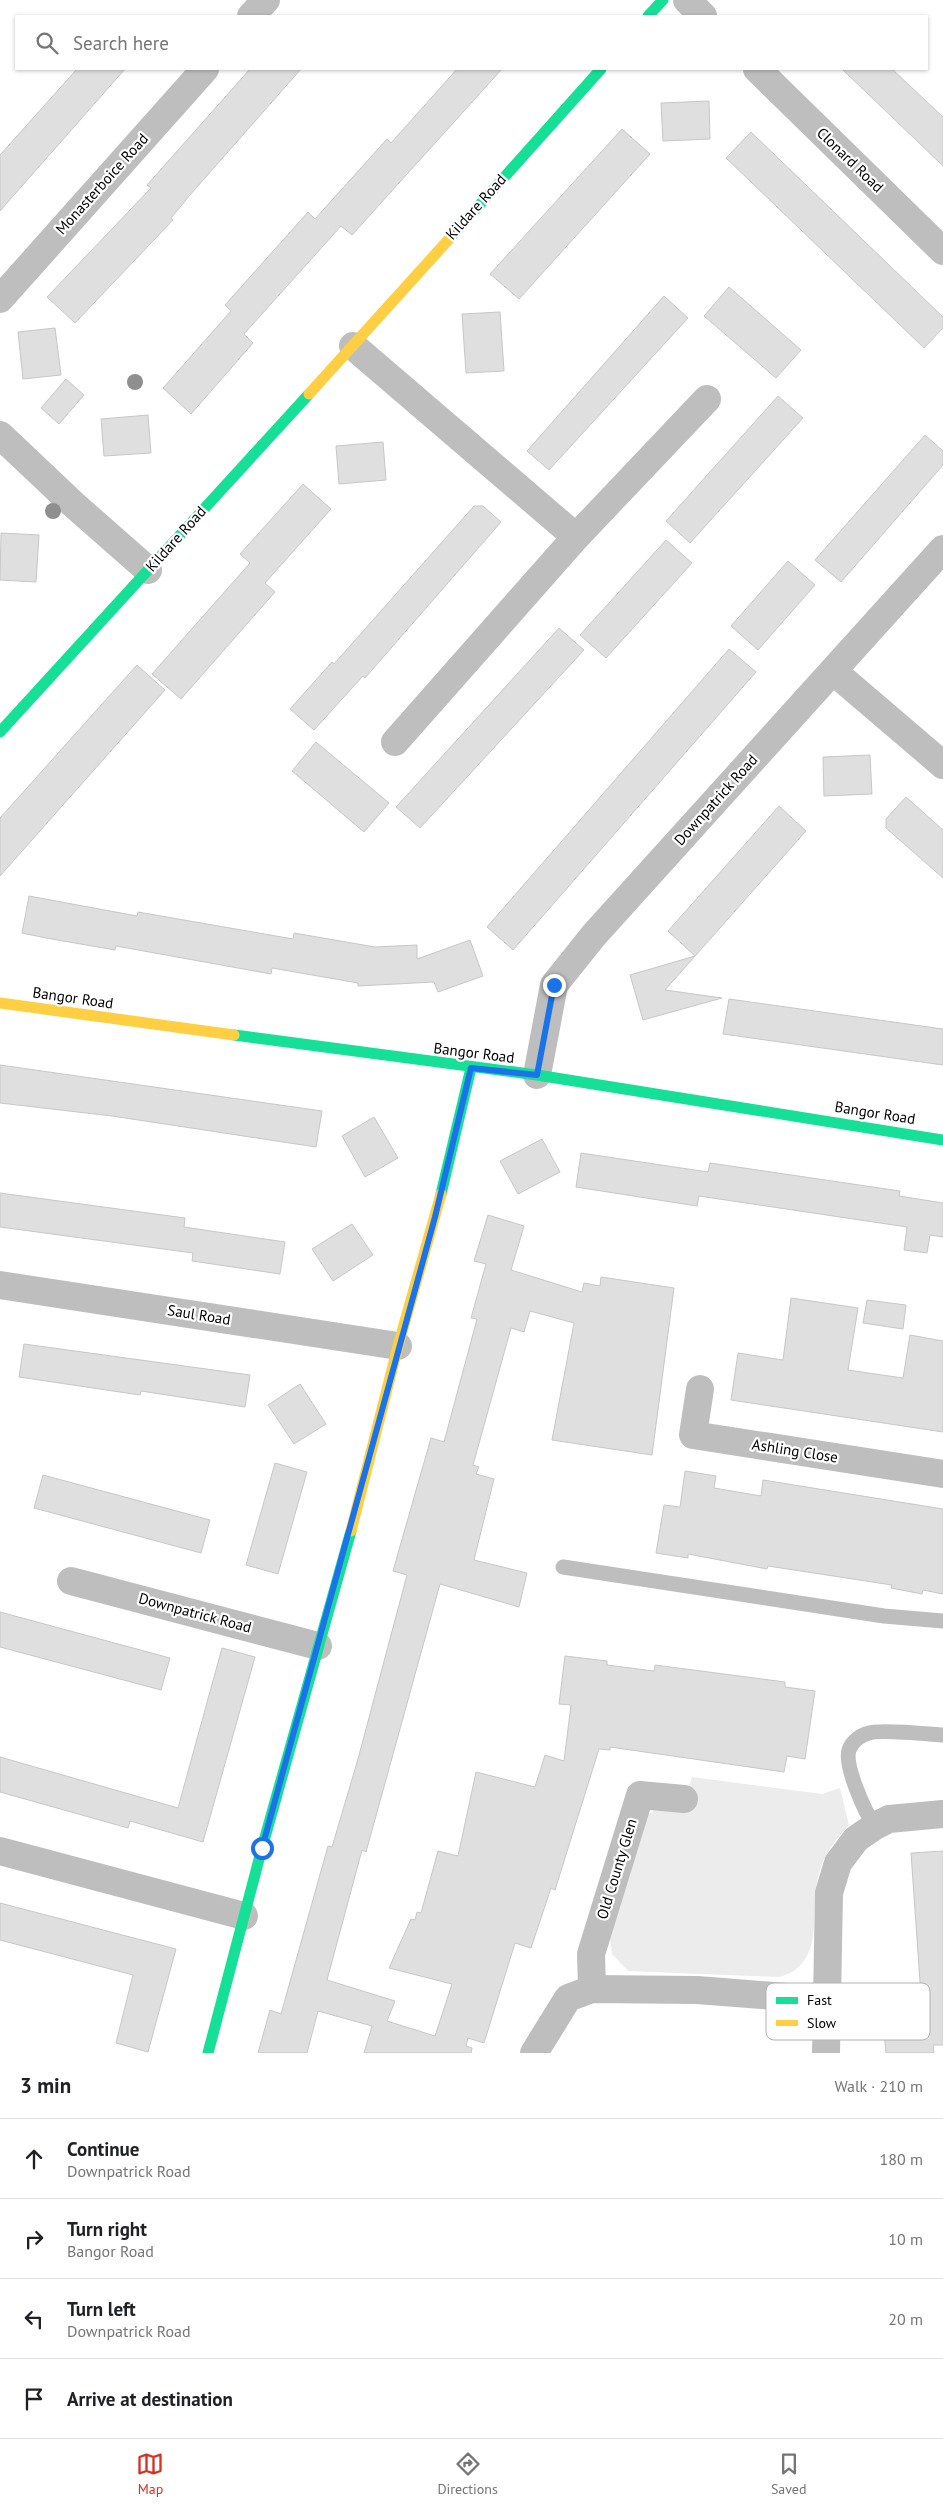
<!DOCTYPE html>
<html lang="en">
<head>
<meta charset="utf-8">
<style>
  :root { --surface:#fff; --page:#f2f2f2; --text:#202124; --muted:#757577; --line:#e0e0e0; --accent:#d93025 }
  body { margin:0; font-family:"PT Sans",sans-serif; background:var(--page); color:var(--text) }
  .stop { position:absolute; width:15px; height:15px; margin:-11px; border:4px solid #1a73e8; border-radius:50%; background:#fff }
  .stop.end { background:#1a73e8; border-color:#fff; box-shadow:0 1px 5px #0008 }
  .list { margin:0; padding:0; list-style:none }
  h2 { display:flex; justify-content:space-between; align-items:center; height:65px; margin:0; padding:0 20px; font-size:21px }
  h2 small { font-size:16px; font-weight:400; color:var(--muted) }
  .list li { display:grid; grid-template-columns:32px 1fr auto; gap:15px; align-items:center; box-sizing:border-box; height:80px; padding:0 20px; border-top:1px solid var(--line) }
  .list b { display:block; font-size:19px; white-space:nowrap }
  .list p { margin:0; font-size:16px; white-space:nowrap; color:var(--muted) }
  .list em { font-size:16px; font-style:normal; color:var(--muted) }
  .icon { flex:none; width:28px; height:28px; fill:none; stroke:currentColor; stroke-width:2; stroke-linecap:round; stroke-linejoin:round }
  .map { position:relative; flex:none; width:943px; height:2053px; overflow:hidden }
  .search { position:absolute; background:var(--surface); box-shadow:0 1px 4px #0004; left:15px; right:15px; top:15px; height:55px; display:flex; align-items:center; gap:12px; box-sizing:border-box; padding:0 18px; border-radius:0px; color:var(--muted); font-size:19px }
  .sheet { height:385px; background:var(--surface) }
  nav { display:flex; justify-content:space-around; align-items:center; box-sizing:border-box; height:70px; border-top:1px solid var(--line); background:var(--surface); font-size:14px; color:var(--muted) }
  nav a { display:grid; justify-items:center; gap:2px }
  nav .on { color:var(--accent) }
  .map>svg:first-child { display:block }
  .green { fill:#ececec }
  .building { fill:#dfdfdf; stroke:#c7c7c7 }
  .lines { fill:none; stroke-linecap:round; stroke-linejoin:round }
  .lane { stroke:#bebebe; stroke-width:15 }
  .street { stroke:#bebebe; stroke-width:28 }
  .fast { stroke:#16e098; stroke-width:11 }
  .slow { stroke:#ffcf43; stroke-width:11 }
  .tree { fill:#8f8f8f }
  .route { stroke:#1a73e8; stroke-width:6 }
  .labels { text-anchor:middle; stroke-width:4.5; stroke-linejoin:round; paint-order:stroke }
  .street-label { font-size:15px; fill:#000; stroke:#fff }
  .key { fill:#fff; stroke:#b2b2b2; stroke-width:1 }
  .key-label { font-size:14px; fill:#000 }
</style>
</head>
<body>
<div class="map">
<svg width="943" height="2053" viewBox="0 0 943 2053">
  <rect width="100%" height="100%" fill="#fff"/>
  <path class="green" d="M 692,1777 L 822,1794 L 840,1788 L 849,1825 C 837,1838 827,1850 821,1867 C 806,1906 830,1964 779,1977 L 628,1971 L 612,1954 L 610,1938 L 648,1815 L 657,1808 L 681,1810 Z"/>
  <g class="building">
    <polygon points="77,69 125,69 0,211 0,155"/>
    <polygon points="250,69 301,69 190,195 171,218 173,220 75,323 47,297 151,188 147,185"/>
    <polygon points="457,69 502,69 352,235 341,226 244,334 253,343 191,414 163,388 231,311 225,305 308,212 315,219 387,139 391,143"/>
    <polygon points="842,69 892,69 943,117 943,166"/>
    <polygon points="709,101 710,139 663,141 661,103"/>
    <polygon points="622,129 650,154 519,299 490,274"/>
    <polygon points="751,132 943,317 943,328 924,348 726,158"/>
    <polygon points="729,287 801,350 776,378 704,316"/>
    <polygon points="664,296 688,318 549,470 527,451"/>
    <polygon points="500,312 504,371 466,373 462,314"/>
    <polygon points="55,328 61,375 23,379 18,332"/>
    <polygon points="66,379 84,395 59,424 41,408"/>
    <polygon points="778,396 803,418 690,543 666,521"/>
    <polygon points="148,415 151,453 104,456 101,419"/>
    <polygon points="925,435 943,451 943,465 841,582 815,560"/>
    <polygon points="383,442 386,480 339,484 336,446"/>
    <polygon points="303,484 331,509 265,583 275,592 181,699 152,674 250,563 240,554"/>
    <polygon points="474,506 483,506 501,522 365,678 363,676 314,730 290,709 332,662 334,664"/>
    <polygon points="1,533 39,535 36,582 0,580"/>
    <polygon points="666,540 692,563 606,658 580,635"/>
    <polygon points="788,561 815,585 758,650 731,626"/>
    <polygon points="559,628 584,650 420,828 396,807"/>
    <polygon points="729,649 756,672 513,950 487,927"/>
    <polygon points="137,665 165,690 0,876 0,818"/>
    <polygon points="316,742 389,803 364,832 292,771"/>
    <polygon points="870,755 872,794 824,796 823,757"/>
    <polygon points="906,797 943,830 943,878 886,828 886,819"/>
    <polygon points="779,806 806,831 665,990 722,998 643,1020 630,975 695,956 668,931"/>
    <polygon points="29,896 137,916 138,912 293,939 294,933 375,947 417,945 417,959 470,940 483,976 438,992 434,982 358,986 358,983 272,968 271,974 116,946 115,950 46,938 22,933"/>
    <polygon points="729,999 943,1029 943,1065 723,1034"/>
    <polygon points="0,1065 322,1111 316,1147 112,1116 0,1103"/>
    <polygon points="374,1117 398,1158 365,1177 342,1136"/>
    <polygon points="542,1139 560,1172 518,1194 500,1161"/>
    <polygon points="581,1153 708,1172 710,1163 900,1191 899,1196 943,1203 943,1237 930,1235 927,1253 904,1250 907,1227 699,1196 697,1206 576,1187"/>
    <polygon points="0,1193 185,1218 184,1227 285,1242 280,1274 192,1261 193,1253 0,1227"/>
    <polygon points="488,1215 524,1226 511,1270 582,1292 584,1283 600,1286 601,1277 674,1288 652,1455 552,1440 574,1323 530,1311 524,1332 511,1328 473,1465 479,1467 476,1474 494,1479 474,1560 527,1573 519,1607 440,1584 366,1852 362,1850 327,1980 395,2001 387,2021 435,2036 452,1984 389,1968 411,1919 415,1920 417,1912 421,1913 438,1851 458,1856 476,1772 535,1787 545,1755 564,1761 571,1705 559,1704 565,1656 607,1661 607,1665 654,1671 655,1665 785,1682 785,1687 815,1691 805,1759 787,1756 784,1772 610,1747 610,1750 599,1749 555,1890 551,1888 531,1948 515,1943 484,2043 468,2038 466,2046 472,2048 471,2053 364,2053 372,2026 318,2011 307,2053 258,2053 270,2010 281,2014 328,1846 332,1847 358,1759 407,1575 393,1571 431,1438 444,1442 477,1319 471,1318 486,1264 474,1261"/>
    <polygon points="352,1224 373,1255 333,1281 312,1249"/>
    <polygon points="791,1298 858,1308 848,1370 903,1378 910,1335 943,1341 943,1432 731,1400 738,1353 783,1360"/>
    <polygon points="867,1300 906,1305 903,1329 863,1323"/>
    <polygon points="24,1344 250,1375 245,1407 141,1391 140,1395 19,1377"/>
    <polygon points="300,1384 326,1424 294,1444 268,1405"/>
    <polygon points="275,1463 307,1472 278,1574 246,1565"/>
    <polygon points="685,1471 716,1476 714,1488 761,1496 763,1480 943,1509 943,1594 923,1590 922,1594 891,1588 892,1585 768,1566 767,1569 688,1554 688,1558 656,1553 664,1505 680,1507"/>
    <polygon points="43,1475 210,1520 201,1553 34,1508"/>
    <polygon points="0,1612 170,1658 161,1690 0,1647"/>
    <polygon points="222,1648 255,1657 203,1842 130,1821 128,1828 0,1792 0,1757 178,1808"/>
    <polygon points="943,1851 943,2045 933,2045 934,2053 886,2053 882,2013 922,2010 911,1853"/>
    <polygon points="0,1903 176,1949 148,2052 116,2043 133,1975 0,1940"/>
  </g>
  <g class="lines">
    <g class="lane">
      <polyline points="563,1567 884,1616 943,1621"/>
      <path d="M 875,1826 C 865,1813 844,1765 849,1750 C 852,1741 861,1735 869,1733 C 880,1729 928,1734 943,1735"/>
    </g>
    <g class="street">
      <polyline points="687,0 703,16"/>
      <polyline points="251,16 266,0"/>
      <polyline points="757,69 943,251"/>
      <polyline points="0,299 205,69"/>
      <polyline points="353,346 576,537"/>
      <polyline points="0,435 73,504 148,570"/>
      <polyline points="833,671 943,765"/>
      <polyline points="395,742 576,537 707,399"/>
      <polyline points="537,1075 554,985 594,935 943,549"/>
      <polyline points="0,1285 398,1346"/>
      <polyline points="700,1389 693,1435 943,1474"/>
      <polyline points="71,1581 318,1646"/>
      <polyline points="0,1851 244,1916"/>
      <polyline points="592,1989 591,1954 640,1795 684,1799"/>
      <polyline points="534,2053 568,1998 592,1989 697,1990 826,2000"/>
      <polyline points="826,2053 829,1893 838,1863 856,1839 875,1826 889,1819 943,1814"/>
    </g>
    <g class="fast">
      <polyline points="648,16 663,0"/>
      <polyline points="450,238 601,69"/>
      <polyline points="0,732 309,394"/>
      <polyline points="234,1035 537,1075 943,1140"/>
      <polyline points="441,1194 471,1068"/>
      <polyline points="208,2053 262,1848 351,1531"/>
    </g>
    <g class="slow">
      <polyline points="309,394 450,238"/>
      <polyline points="0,1003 234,1035"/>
      <polyline points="351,1531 398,1346 441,1194"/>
    </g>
  </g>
  <g class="tree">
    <circle cx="135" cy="382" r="8"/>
    <circle cx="53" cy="511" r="8"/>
  </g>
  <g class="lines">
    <polyline class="route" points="262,1848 435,1217 471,1068 537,1075 554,985"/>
  </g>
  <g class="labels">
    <g class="street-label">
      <text transform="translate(850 160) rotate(44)" y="5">Clonard Road</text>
      <text transform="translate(102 184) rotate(-48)" y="5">Monasterboice Road</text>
      <text transform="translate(476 207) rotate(-48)" y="5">Kildare Road</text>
      <text transform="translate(176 539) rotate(-48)" y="5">Kildare Road</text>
      <text transform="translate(716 800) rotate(-48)" y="5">Downpatrick Road</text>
      <text transform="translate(73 998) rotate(8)" y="5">Bangor Road</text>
      <text transform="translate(474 1053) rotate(7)" y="5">Bangor Road</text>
      <text transform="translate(875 1113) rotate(9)" y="5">Bangor Road</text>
      <text transform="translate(199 1315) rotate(9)" y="5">Saul Road</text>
      <text transform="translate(795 1451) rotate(9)" y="5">Ashling Close</text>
      <text transform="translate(195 1613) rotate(15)" y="5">Downpatrick Road</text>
      <text transform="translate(617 1869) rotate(-73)" y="5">Old County Glen</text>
    </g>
  </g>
  <rect x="766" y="1983" width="164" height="57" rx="8" class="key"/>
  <rect x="776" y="1997" width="22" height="7" fill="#16e098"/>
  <rect x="776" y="2020" width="22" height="6" fill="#ffcf43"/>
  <g class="key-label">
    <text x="807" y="2005">Fast</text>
    <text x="807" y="2028">Slow</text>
  </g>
</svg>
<div class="stop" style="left:262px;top:1848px"></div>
<div class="stop end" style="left:554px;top:985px"></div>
<div class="search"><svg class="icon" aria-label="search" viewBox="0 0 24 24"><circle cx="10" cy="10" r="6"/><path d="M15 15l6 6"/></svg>Search here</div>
</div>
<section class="sheet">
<h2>3 min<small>Walk · 210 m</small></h2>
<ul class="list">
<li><svg class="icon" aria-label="ahead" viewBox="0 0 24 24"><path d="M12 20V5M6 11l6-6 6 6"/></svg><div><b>Continue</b><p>Downpatrick Road</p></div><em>180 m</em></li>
<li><svg class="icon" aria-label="right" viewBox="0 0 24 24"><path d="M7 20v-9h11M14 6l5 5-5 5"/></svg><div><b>Turn right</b><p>Bangor Road</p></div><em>10 m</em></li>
<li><svg class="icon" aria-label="left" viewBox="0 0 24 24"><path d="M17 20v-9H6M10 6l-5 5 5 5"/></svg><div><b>Turn left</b><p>Downpatrick Road</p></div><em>20 m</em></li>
<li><svg class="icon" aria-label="arrive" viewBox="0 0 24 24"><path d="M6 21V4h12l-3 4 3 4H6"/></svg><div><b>Arrive at destination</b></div></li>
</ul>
</section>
<nav>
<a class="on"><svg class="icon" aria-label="map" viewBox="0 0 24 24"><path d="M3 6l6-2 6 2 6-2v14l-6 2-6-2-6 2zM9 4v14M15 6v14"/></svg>Map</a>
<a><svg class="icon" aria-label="directions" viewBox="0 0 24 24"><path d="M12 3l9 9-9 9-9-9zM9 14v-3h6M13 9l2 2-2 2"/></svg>Directions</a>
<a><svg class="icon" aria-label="saved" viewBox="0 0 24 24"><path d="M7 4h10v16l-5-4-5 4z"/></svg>Saved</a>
</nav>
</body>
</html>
